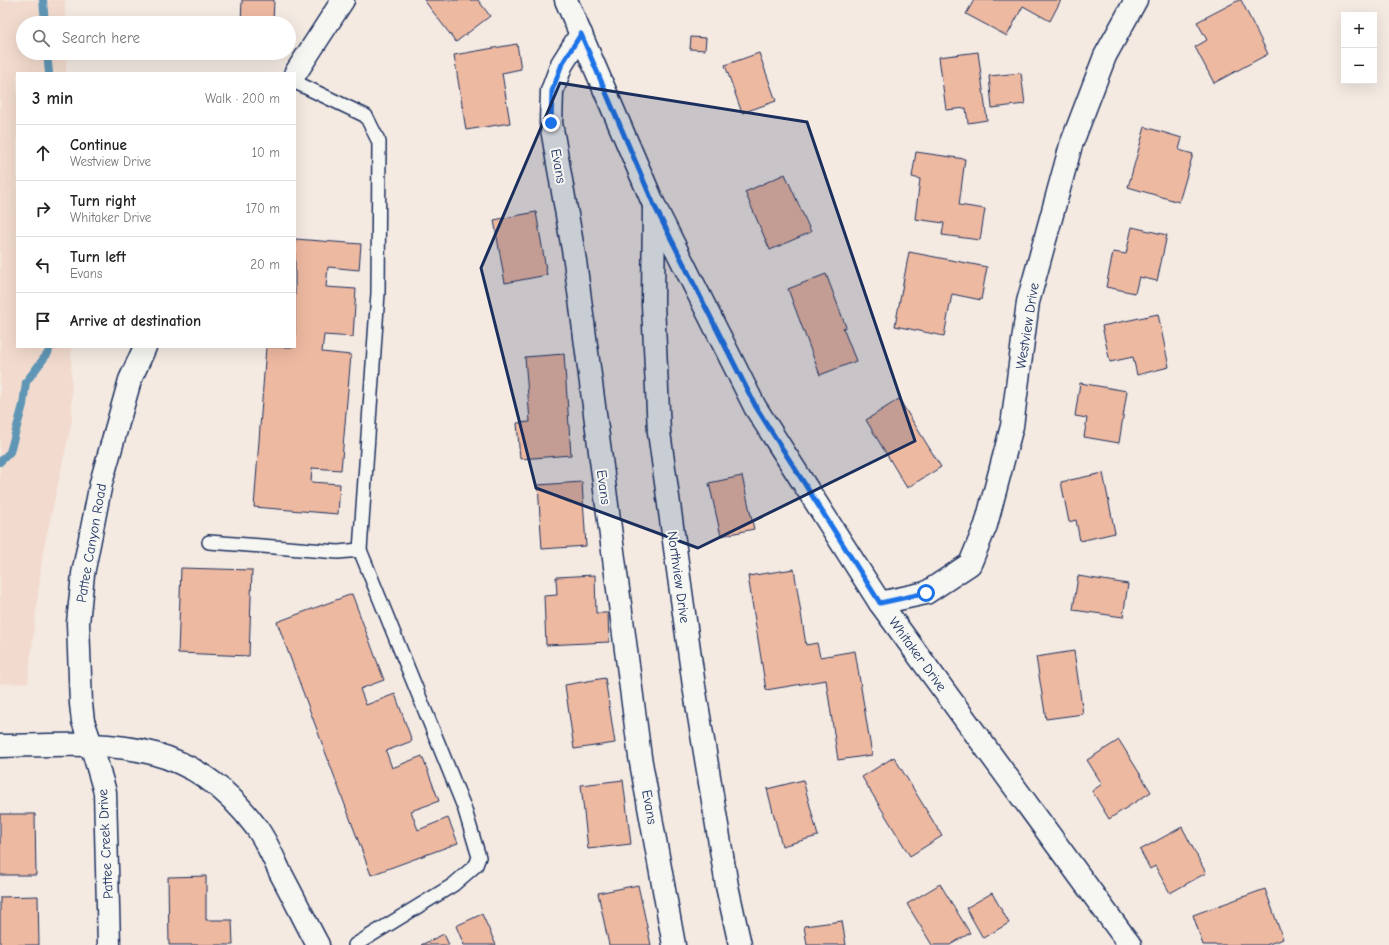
<!DOCTYPE html>
<html lang="en">
<head>
<meta charset="utf-8">
<style>
  :root { --surface:#fff; --page:#f2f2f2; --text:#222; --muted:#767676; --line:#e0e0e0 }
  body { margin:0; font-family:"Comic Neue",sans-serif; background:var(--page); color:var(--text) }
  .controls { position:absolute; right:12px; top:12px; display:grid; overflow:hidden; border-radius:0px; box-shadow:0 4px 16px #0002 }
  .controls button { width:36px; height:36px; display:grid; place-items:center; padding:0; border:0; border-bottom:1px solid var(--line); background:var(--surface); color:var(--text); font:20px sans-serif }
  .stop { position:absolute; width:12px; height:12px; margin:-9px; border:3px solid #1a73e8; border-radius:50%; background:#fff }
  .stop.end { background:#1a73e8; border-color:#fff; box-shadow:0 1px 4px #0008 }
  .list { margin:0; padding:0; list-style:none }
  h2 { display:flex; justify-content:space-between; align-items:center; height:52px; margin:0; padding:0 16px; font-size:17px }
  h2 small { font-size:13px; font-weight:400; color:var(--muted) }
  .list li { display:grid; grid-template-columns:26px 1fr auto; gap:12px; align-items:center; box-sizing:border-box; height:56px; padding:0 16px; border-top:1px solid var(--line) }
  .list b { display:block; font-size:15px; white-space:nowrap }
  .list p { margin:0; font-size:13px; white-space:nowrap; color:var(--muted) }
  .list em { font-size:13px; font-style:normal; color:var(--muted) }
  .icon { flex:none; width:22px; height:22px; fill:none; stroke:currentColor; stroke-width:2; stroke-linecap:round; stroke-linejoin:round }
  .map { position:relative; flex:none; width:1389px; height:945px; overflow:hidden }
  .search { position:absolute; background:var(--surface); box-shadow:0 4px 16px #0002; left:16px; top:16px; width:280px; height:44px; display:flex; align-items:center; gap:10px; box-sizing:border-box; padding:0 14px; border-radius:22px; color:var(--muted); font-size:15px }
  .panel { position:absolute; background:var(--surface); box-shadow:0 4px 16px #0002; left:16px; top:72px; width:280px; height:276px; border-radius:0px }
  .map>svg:first-child { display:block }
  .built { fill:#f2dbce }
  .lines { fill:none; stroke-linecap:round; stroke-linejoin:round }
  .stream { stroke:#6196b5; stroke-width:8 }
  .building { fill:#eeb9a1; stroke:#1b2f5e }
  .lane-casing { stroke:#1b2f5e; stroke-width:16 }
  .street-casing { stroke:#1b2f5e; stroke-width:25 }
  .secondary-casing { stroke:#1b2f5e; stroke-width:25 }
  .lane { stroke:#f6f6f2; stroke-width:13 }
  .street { stroke:#f6f6f2; stroke-width:22 }
  .secondary { stroke:#f6f6f2; stroke-width:22 }
  .route { stroke:#1a73e8; stroke-width:5 }
  .marked { fill:#1b2f5e; fill-opacity:0.2; stroke:#1b2f5e; stroke-width:3; stroke-linejoin:round }
  .labels { text-anchor:middle; stroke-width:4; stroke-linejoin:round; paint-order:stroke }
  .street-label { font-size:14px; fill:#1b2f5e; stroke:#f6f6f2 }
</style>
</head>
<body>
<div class="map">
<svg width="1389" height="945" viewBox="0 0 1389 945">
  <rect width="100%" height="100%" fill="#f4eae2"/>
  <filter id="ink" filterUnits="userSpaceOnUse"><feTurbulence type="fractalNoise" baseFrequency=".025" numOctaves="2"/><feDisplacementMap in="SourceGraphic" scale="8" xChannelSelector="R" yChannelSelector="G"/><feConvolveMatrix kernelMatrix="1 2 1 2 8 2 1 2 1" color-interpolation-filters="sRGB"/></filter>
  <g filter="url(#ink)">
    <polygon class="built" points="0,0 65,0 65,23 23,23 23,53 66,53 66,73 17,73 17,347 71,347 72,421 43,552 28,683 0,684"/>
    <g class="lines">
      <g class="stream">
        <polyline points="43,0 45,23"/>
        <polyline points="47,53 49,73"/>
        <polyline points="0,462 10,452 23,405 26,382 48,353 50,347"/>
      </g>
    </g>
    <g class="building">
      <polygon points="242,0 274,0 273,23 241,23"/>
      <polygon points="424,0 478,0 490,16 456,42"/>
      <polygon points="974,0 1061,0 1050,21 1023,6 1007,36 966,14"/>
      <polygon points="1239,0 1241,0 1268,54 1214,83 1195,47 1207,40 1197,22"/>
      <polygon points="691,37 706,38 705,50 690,49"/>
      <polygon points="517,44 521,69 502,73 510,123 466,130 454,55"/>
      <polygon points="978,52 987,120 968,123 966,108 946,110 939,57"/>
      <polygon points="759,53 776,101 742,113 725,65"/>
      <polygon points="1021,73 1025,104 992,108 989,76"/>
      <polygon points="1145,127 1182,138 1179,150 1193,154 1179,202 1128,187"/>
      <polygon points="916,152 965,159 959,205 985,209 980,240 942,235 944,223 915,219 920,179 912,177"/>
      <polygon points="785,174 811,232 770,250 745,192"/>
      <polygon points="536,212 547,275 505,283 494,220"/>
      <polygon points="1132,227 1167,235 1157,281 1139,277 1135,293 1106,287 1113,252 1126,254"/>
      <polygon points="295,239 361,244 359,270 328,267 326,287 356,289 353,337 324,335 322,352 351,355 341,470 312,468 311,482 340,484 338,514 254,507 266,347 295,347"/>
      <polygon points="909,252 987,267 981,300 952,294 944,336 895,326"/>
      <polygon points="826,274 846,327 843,328 856,361 820,375 788,289"/>
      <polygon points="1158,314 1169,367 1137,375 1133,357 1110,362 1102,326"/>
      <polygon points="564,354 571,455 520,459 517,423 530,422 525,357"/>
      <polygon points="1080,383 1127,391 1119,443 1084,437 1087,418 1075,416"/>
      <polygon points="899,399 941,467 907,488 866,420"/>
      <polygon points="1103,473 1115,533 1080,541 1076,520 1069,522 1061,482"/>
      <polygon points="742,476 754,529 721,536 709,483"/>
      <polygon points="582,482 586,546 542,549 538,485"/>
      <polygon points="181,568 252,570 249,656 178,653"/>
      <polygon points="794,569 806,645 817,643 820,657 855,651 872,755 838,760 826,680 766,690 748,576"/>
      <polygon points="595,575 596,613 608,613 609,642 546,645 544,596 557,595 556,577"/>
      <polygon points="1078,576 1128,584 1123,617 1073,610"/>
      <polygon points="352,594 384,680 360,689 366,705 395,694 412,741 386,751 392,768 422,756 439,801 411,811 418,830 448,818 458,843 371,875 277,622"/>
      <polygon points="1074,651 1083,714 1046,719 1036,657"/>
      <polygon points="605,678 615,743 574,749 565,685"/>
      <polygon points="1119,740 1151,792 1109,819 1092,791 1102,784 1087,760"/>
      <polygon points="894,757 942,836 910,856 862,777"/>
      <polygon points="623,780 631,844 588,849 581,785"/>
      <polygon points="803,780 818,836 782,846 767,789"/>
      <polygon points="0,814 35,814 36,875 0,875"/>
      <polygon points="1182,827 1206,873 1170,893 1155,866 1150,869 1140,850"/>
      <polygon points="206,876 206,920 232,920 233,945 169,945 168,877"/>
      <polygon points="940,884 970,933 950,945 932,945 907,904"/>
      <polygon points="638,885 651,945 609,945 598,893"/>
      <polygon points="1265,889 1283,939 1266,945 1203,945 1193,915"/>
      <polygon points="992,893 1009,923 983,938 966,908"/>
      <polygon points="38,896 39,945 0,945 0,897"/>
      <polygon points="482,914 496,945 464,945 456,926"/>
      <polygon points="842,921 846,945 807,945 804,926"/>
      <polygon points="444,934 449,945 421,945"/>
    </g>
    <g class="lines">
      <defs>
        <g id="lane">
          <polyline points="295,82 366,116 379,142 378,293 360,550 464,807 479,857 476,865 453,885 355,945"/>
          <polyline points="209,542 338,552 360,550"/>
        </g>
        <g id="street">
          <polyline points="581,34 562,64 552,91 551,123 575,261 640,757 674,945"/>
          <polyline points="654,205 653,304 659,432 694,686 727,886 740,945"/>
          <polyline points="880,603 926,593 970,564 986,525 1012,426 1028,302 1071,145 1105,56 1136,0"/>
          <polyline points="91,744 105,792 109,945"/>
        </g>
        <g id="secondary">
          <polyline points="566,0 654,205 755,407 880,603 1130,945"/>
          <polyline points="295,74 343,0"/>
          <polyline points="91,744 83,721 81,704 78,623 83,574 101,483 130,380 145,347"/>
          <path d="M 0,746 C 103,744 187,733 256,827 C 266,840 273,857 280,872 C 293,896 305,921 318,945"/>
        </g>
      </defs>
      <use href="#lane" class="lane-casing"/>
      <use href="#street" class="street-casing"/>
      <use href="#secondary" class="secondary-casing"/>
      <use href="#lane" class="lane"/>
      <use href="#street" class="street"/>
      <use href="#secondary" class="secondary"/>
    </g>
  </g>
  <g class="lines" filter="url(#ink)">
    <polyline class="route" points="551,123 552,91 562,64 581,34 654,205 756,407 880,603 926,593"/>
  </g>
  <path class="marked" d="M 560,83 L 807,122 L 915,441 L 698,548 L 536,488 L 481,268 Z"/>
  <g class="labels">
    <g class="street-label">
      <text transform="translate(559 166) rotate(80)" y="5">Evans</text>
      <text transform="translate(1027 326) rotate(-81)" y="5">Westview Drive</text>
      <text transform="translate(604 487) rotate(82)" y="5">Evans</text>
      <text transform="translate(91 543) rotate(-80)" y="5">Pattee Canyon Road</text>
      <text transform="translate(679 577) rotate(82)" y="5">Northview Drive</text>
      <text transform="translate(918 654) rotate(54)" y="5">Whitaker Drive</text>
      <text transform="translate(650 807) rotate(80)" y="5">Evans</text>
      <text transform="translate(105 844) rotate(-93)" y="5">Pattee Creek Drive</text>
    </g>
  </g>
</svg>
<div class="controls">
<button>+</button>
<button>−</button>
</div>
<div class="stop" style="left:926px;top:593px"></div>
<div class="stop end" style="left:551px;top:123px"></div>
<div class="search"><svg class="icon" aria-label="search" viewBox="0 0 24 24"><circle cx="10" cy="10" r="6"/><path d="M15 15l6 6"/></svg>Search here</div>
<section class="panel">
<h2>3 min<small>Walk · 200 m</small></h2>
<ul class="list">
<li><svg class="icon" aria-label="ahead" viewBox="0 0 24 24"><path d="M12 20V5M6 11l6-6 6 6"/></svg><div><b>Continue</b><p>Westview Drive</p></div><em>10 m</em></li>
<li><svg class="icon" aria-label="right" viewBox="0 0 24 24"><path d="M7 20v-9h11M14 6l5 5-5 5"/></svg><div><b>Turn right</b><p>Whitaker Drive</p></div><em>170 m</em></li>
<li><svg class="icon" aria-label="left" viewBox="0 0 24 24"><path d="M17 20v-9H6M10 6l-5 5 5 5"/></svg><div><b>Turn left</b><p>Evans</p></div><em>20 m</em></li>
<li><svg class="icon" aria-label="arrive" viewBox="0 0 24 24"><path d="M6 21V4h12l-3 4 3 4H6"/></svg><div><b>Arrive at destination</b></div></li>
</ul>
</section>
</div>
</body>
</html>
